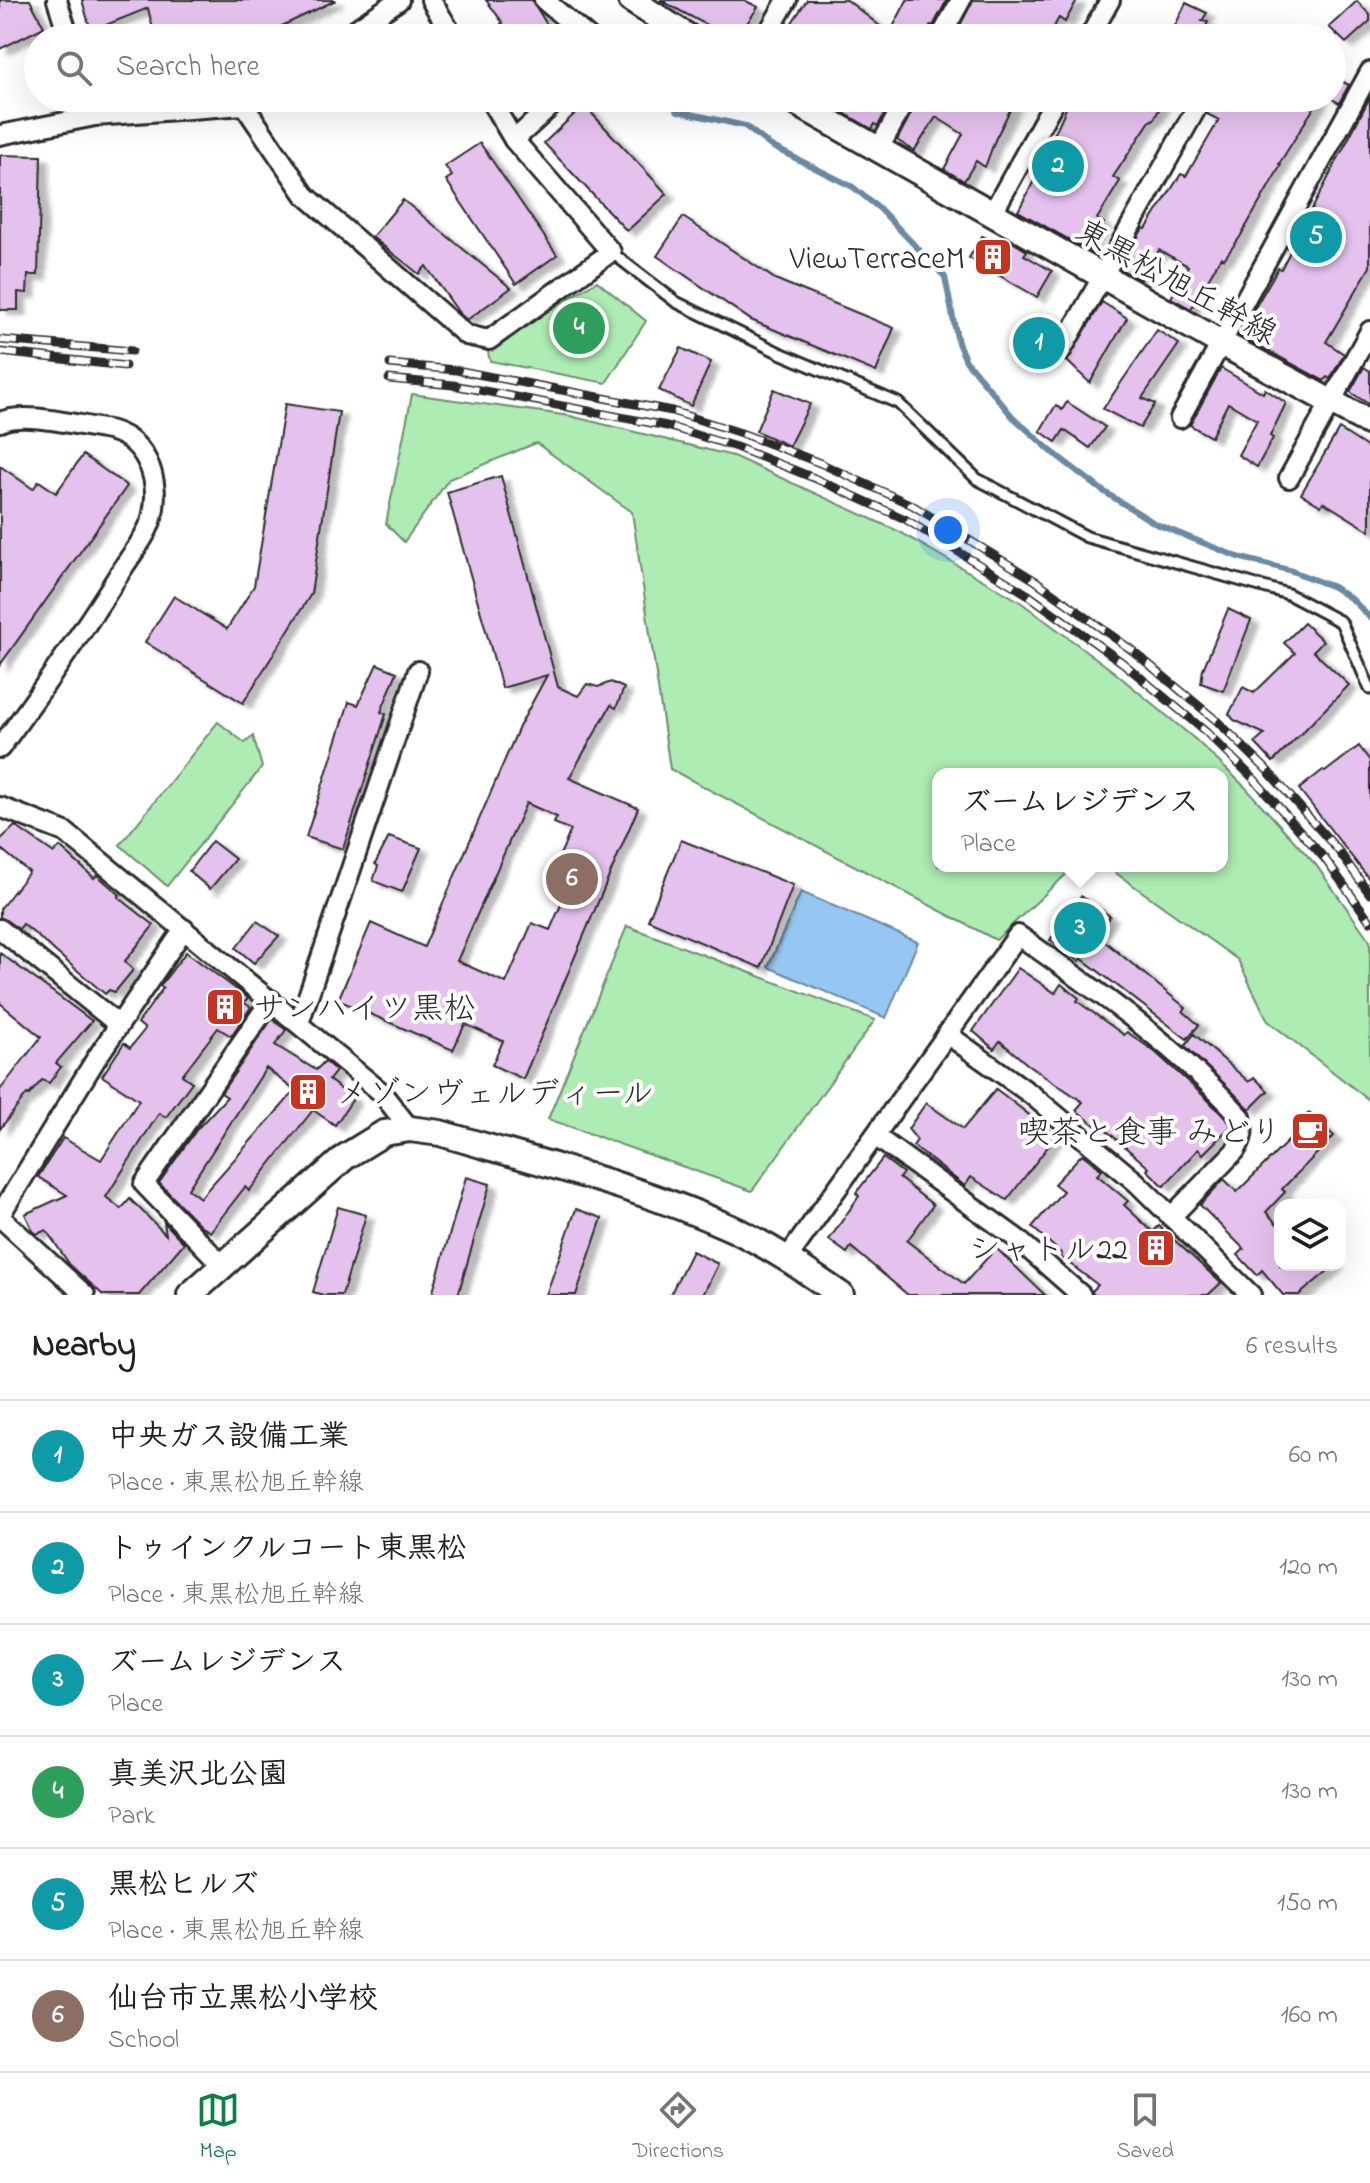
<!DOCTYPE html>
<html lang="en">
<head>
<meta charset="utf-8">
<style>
  :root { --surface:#fff; --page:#f2f2f2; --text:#202124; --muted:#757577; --line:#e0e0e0; --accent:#0b8043 }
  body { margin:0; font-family:"Indie Flower","Klee One",sans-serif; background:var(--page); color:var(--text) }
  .controls { position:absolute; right:24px; bottom:24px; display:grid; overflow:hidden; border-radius:16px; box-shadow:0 8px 32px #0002 }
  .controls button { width:72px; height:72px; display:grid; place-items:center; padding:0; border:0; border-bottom:2px solid var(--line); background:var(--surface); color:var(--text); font:40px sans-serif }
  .you { position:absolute; left:948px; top:530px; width:28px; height:28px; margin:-20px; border:6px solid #fff; border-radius:50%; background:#1a73e8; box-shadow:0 0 0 12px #1a73e833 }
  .badge { display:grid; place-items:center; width:52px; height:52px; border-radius:50%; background:var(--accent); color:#fff; font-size:26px; font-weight:700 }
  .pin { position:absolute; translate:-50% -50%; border:4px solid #fff; box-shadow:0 2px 8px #0006 }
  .popup { position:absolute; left:932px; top:768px; width:296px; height:104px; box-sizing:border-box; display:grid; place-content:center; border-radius:16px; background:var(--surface); filter:drop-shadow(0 2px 6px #0005); font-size:26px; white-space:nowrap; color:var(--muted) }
  .popup b { font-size:30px; color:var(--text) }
  .popup::after { content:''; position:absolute; left:50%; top:100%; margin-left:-16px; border:16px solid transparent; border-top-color:var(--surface) }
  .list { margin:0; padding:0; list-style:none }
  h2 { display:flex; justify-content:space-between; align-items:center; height:104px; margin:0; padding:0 32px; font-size:34px }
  h2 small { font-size:26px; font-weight:400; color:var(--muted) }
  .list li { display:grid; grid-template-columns:52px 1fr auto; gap:24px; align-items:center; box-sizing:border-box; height:112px; padding:0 32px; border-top:2px solid var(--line) }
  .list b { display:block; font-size:30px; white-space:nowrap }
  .list p { margin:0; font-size:26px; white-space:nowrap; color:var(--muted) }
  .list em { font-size:26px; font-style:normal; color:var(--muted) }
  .icon { flex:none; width:44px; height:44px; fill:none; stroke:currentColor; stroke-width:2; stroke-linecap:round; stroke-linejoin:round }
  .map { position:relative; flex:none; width:1370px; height:1295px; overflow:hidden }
  .search { position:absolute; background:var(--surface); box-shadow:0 8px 32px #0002; left:24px; right:24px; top:24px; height:88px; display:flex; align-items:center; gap:20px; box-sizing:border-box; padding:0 28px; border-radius:44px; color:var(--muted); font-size:30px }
  .sheet { height:776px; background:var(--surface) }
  nav { display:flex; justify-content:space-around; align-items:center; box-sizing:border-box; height:112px; border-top:2px solid var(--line); background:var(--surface); font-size:22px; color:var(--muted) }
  nav a { display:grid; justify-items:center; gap:4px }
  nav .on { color:var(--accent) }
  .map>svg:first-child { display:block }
  .green { fill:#adecb3; stroke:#6c8c6f; stroke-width:2 }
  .water { fill:#96c7f2; stroke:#6b89a2; stroke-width:2 }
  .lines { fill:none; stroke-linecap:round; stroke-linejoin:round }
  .stream { stroke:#6b89a2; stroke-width:6 }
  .building { fill:#e5c2ee; stroke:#2b2b2b; stroke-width:2; fill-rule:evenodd; filter:url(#shadow) }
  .lane-casing { stroke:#2b2b2b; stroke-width:15 }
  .street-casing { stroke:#2b2b2b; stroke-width:24 }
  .secondary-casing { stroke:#2b2b2b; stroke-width:30 }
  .lane { stroke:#fff; stroke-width:9 }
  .street { stroke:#fff; stroke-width:18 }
  .secondary { stroke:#fff; stroke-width:24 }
  .rail-casing { stroke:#2b2b2b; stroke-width:9 }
  .rail { stroke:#fff; stroke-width:6; stroke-dasharray:18; stroke-linecap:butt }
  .labels { text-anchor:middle; stroke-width:8; stroke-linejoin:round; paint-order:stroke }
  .poi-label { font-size:32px; fill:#2b2b2b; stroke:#fff; text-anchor:end }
  .street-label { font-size:32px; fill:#2b2b2b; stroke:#fff }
</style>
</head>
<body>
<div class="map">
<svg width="1370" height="1295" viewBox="0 0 1370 1295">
  <defs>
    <filter id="shadow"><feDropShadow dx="8" dy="5" stdDeviation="2" flood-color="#0004"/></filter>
  </defs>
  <rect width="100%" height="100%" fill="#fff"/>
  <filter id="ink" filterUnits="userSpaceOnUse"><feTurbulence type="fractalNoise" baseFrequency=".0125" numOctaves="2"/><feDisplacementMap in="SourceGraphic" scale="16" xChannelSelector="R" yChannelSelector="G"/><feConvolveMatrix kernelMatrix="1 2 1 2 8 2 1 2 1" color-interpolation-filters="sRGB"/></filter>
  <g filter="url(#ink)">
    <g class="green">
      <polygon points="597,281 646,321 606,383 490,361 487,348"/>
      <polygon points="412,394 570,416 733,456 898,531 1019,601 1113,671 1196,740 1245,787 1316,865 1370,941 1370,1101 1268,1021 1238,960 1106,866 1222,866 1222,774 938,774 938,866 1075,866 996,940 670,769 632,512 536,443 449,479 404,542 386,524"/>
      <polygon points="218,722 245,743 253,736 262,767 167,886 120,845"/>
      <polygon points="627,926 875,1020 752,1191 548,1119"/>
    </g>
    <polygon class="water" points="801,892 918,942 886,1018 768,967"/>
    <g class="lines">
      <polyline class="stream" points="663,98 678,111 745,126 771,146 853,187 880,209 945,277 958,343 966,361 1013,417 1051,451 1103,491 1156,524 1238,557 1292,571 1333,587 1353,600 1370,618"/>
    </g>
    <g class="building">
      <polygon points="0,0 30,0 44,27 0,49"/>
      <polygon points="82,0 336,0 257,38 155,38 148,8 91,31"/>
      <polygon points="486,0 532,0 555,38 510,38 501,24 503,23"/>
      <polygon points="660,0 744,0 758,7 737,38 716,38 720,32"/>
      <polygon points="807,0 847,0 895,38 810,38 791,24"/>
      <polygon points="907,0 947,0 933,26 931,25 922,38 909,38 892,29"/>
      <polygon points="973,0 1077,0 1065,22 1059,18 1047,38 957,38 954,37"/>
      <polygon points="1357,1 1370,15 1370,21 1346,43 1329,27"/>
      <polygon points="1186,3 1207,13 1202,21 1208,22 1200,38 1169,38"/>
      <polygon points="1332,76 1349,85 1339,103 1332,99"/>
      <polygon points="1370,97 1370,267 1326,342 1344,354 1330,379 1327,377 1324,381 1239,335 1278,268 1281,269"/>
      <polygon points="818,98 885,98 891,102 878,126 875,124 872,129"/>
      <polygon points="919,98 1016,98 995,140 985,167 976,161 964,181 944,169 963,134 936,117 914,151 897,140"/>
      <polygon points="1075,98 1165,98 1154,119 1150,121 1113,177 1120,181 1097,219 1104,223 1088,250 1018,211 1037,175 1034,174 1056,138 1053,137 1067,106 1070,107"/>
      <polygon points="1215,98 1320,98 1279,164 1281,165 1240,237 1224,259 1221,257 1191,309 1171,298 1188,266 1159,250 1141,280 1120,269 1143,228 1146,229 1181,174 1186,176 1219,120 1207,114"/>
      <polygon points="584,105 667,194 627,231 544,143"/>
      <polygon points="480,143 557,255 516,284 446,180 452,176 445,166"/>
      <polygon points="0,155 41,156 38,275 28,275 27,293 18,292 18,310 0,310"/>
      <polygon points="403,200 511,288 467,320 459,313 426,266 419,274 372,237"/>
      <polygon points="683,217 775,279 894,328 876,372 751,320 657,256"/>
      <polygon points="982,236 1000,245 1004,237 1027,251 1024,255 1052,271 1037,297 969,258"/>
      <polygon points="1102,302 1127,318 1090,383 1067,361"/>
      <polygon points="1035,320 1057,333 1043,356 1022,339"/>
      <polygon points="1157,330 1179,344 1142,398 1155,404 1140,428 1103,409"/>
      <polygon points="681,348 711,362 691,406 659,390"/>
      <polygon points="1364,367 1370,371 1370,405 1350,392"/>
      <polygon points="1221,368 1263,393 1265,389 1286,403 1270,436 1273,438 1257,467 1238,455 1257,420 1228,403 1211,437 1190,425"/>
      <polygon points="774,389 810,404 789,446 756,431"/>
      <polygon points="1067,402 1105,427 1090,448 1064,430 1056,442 1040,431 1056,405 1062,410"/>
      <polygon points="285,404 339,412 311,594 243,703 145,642 174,596 227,629 254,586"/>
      <polygon points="1339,429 1370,449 1370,531 1323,502 1321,506 1301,494"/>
      <polygon points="83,455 127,486 0,665 0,466 33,489 39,481 56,493"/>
      <path d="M 501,476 L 558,687 L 578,696 L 587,684 L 598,687 L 611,682 L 624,688 L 616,708 L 611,705 L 569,778 L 638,808 L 523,1079 L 492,1065 L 503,1041 L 465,1024 L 453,1050 L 338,1000 L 371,923 L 424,947 L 519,727 L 547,675 L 502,688 L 447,492 ZM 526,803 L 557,817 L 554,823 L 571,830 L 559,857 L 566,860 L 554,886 L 567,891 L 550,930 L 532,923 L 506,983 L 457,961 Z"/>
      <polygon points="1228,609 1251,620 1223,691 1201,683 1203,669"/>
      <polygon points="1304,623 1323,641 1313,651 1349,685 1273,762 1255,743 1265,734 1234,720 1229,714 1243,687 1254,693 1295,653 1284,643"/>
      <polygon points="377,664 397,672 381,712 386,714 343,849 306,837 349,702 358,705"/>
      <polygon points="1359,746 1370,761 1370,880 1299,789 1323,770 1325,772"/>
      <polygon points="15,826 54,853 60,847 94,878 97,875 120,895 118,897 154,925 125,961 133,970 115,992 109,990 105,994 23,924 19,929 0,917 0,909 29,872 0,848 0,840"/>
      <polygon points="389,837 421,848 402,892 373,881 378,866 375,864"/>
      <polygon points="681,840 793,885 761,968 648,920"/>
      <polygon points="212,841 235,859 210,889 189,871"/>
      <polygon points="1081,896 1110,916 1097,935 1186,1008 1183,1011 1199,1025 1187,1039 1081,958 1079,961 1050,940"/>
      <polygon points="257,921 279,936 254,963 236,948"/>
      <polygon points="186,952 248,998 244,1003 251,1007 231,1036 218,1028 182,1075 192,1082 166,1117 159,1113 106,1197 121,1209 130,1199 166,1235 164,1222 184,1243 139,1295 103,1295 70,1265 46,1230 37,1234 33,1231 25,1214 67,1195 38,1177 63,1138 101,1160 139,1100 102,1076 124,1043 130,1048 145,1029 138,1023 163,988 160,986"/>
      <polygon points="0,953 92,1021 56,1063 61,1067 49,1083 42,1080 29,1095 27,1094 0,1129 0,1090 41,1037 0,1003"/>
      <polygon points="1018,968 1055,993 1061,984 1079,998 1077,1001 1124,1035 1127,1032 1155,1052 1207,1099 1230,1123 1230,1127 1203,1154 1198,1149 1164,1186 1147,1170 1149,1168 1099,1124 1097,1127 1076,1110 1083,1102 1027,1064 1000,1041 994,1049 973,1031"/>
      <path d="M 272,1019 L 286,1030 L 275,1045 L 316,1070 L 325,1061 L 336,1071 L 329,1080 L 353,1099 L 335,1125 L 313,1110 L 249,1191 L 245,1187 L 210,1232 L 200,1225 L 159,1183 L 197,1129 L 227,1097 L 221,1093 ZM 266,1068 L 295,1091 L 200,1198 L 188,1189 Z"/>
      <polygon points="1194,1034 1249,1082 1254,1077 1268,1091 1250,1109 1185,1046"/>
      <polygon points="996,1089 1056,1136 1007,1200 971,1177 965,1186 913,1146 917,1140 908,1129 926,1103 963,1129"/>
      <polygon points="1309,1113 1334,1136 1282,1189 1285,1192 1266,1212 1280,1227 1280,1265 1335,1265 1299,1295 1283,1295 1262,1270 1257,1275 1238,1255 1244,1249 1200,1205 1224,1179 1237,1192 1295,1134 1292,1131"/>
      <polygon points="1082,1154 1102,1170 1097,1175 1128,1201 1124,1205 1153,1232 1159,1226 1221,1283 1208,1295 1093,1295 1092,1291 1098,1285 1061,1257 1062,1254 1032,1227 1063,1191 1054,1184"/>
      <polygon points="883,1158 903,1173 899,1178 933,1205 907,1241 964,1284 996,1248 1045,1295 908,1295 851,1247 847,1253 829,1240 859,1196 856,1193"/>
      <polygon points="466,1177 490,1184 458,1295 432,1295"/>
      <polygon points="338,1207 366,1215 342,1295 323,1295 313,1292"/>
      <polygon points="576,1209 602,1218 576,1295 546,1295"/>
      <polygon points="692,1251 718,1264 703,1295 670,1295"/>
    </g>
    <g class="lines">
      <defs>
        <polyline id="lane" points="611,252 676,302 780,353 898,403 977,479 1087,537 1288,594 1341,622 1370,689"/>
        <g id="street">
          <polyline points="57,0 69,38"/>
          <polyline points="431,0 454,38"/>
          <polyline points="544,0 589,38"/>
          <polyline points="343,38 399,0"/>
          <polyline points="765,38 787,0"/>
          <polyline points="940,38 961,0"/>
          <polyline points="1089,38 1110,0"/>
          <polyline points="254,98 244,105 305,195 466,335 489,340 611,252 514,140 489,98"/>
          <polyline points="0,135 95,116 244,105"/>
          <polyline points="514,140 560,98"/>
          <polyline points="878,150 907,98"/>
          <polyline points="992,214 1056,98"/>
          <polyline points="1061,351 1202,98"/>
          <polyline points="1180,418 1370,72"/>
          <path d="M 0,422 C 24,411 76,425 103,429 C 146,435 162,480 152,518 C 147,536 131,555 121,571 C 83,632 42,690 0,748"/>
          <polyline points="1289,478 1370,331"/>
          <polyline points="0,807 65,832 381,1092 410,1129"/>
          <polyline points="0,929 119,1025"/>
          <polyline points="299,1023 418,671"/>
          <polyline points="947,1034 1032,1095 1136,1182 1251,1295"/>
          <polyline points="875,1136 1016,1238 1081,1295"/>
          <polyline points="0,1215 96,1059 184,929"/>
          <polyline points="0,1217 85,1295"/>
          <path d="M 786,1260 L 1018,935 C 1096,990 1176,1045 1241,1117 C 1244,1131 1243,1139 1235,1151 L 1171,1217"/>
          <polyline points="223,1266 144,1184 271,1000"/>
        </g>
        <g id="secondary">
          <polyline points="631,0 690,38"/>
          <polyline points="788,98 1221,343 1370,423"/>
          <path d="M 190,1295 L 345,1157 L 384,1133 L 410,1129 L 440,1133 C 537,1162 638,1186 731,1228 C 770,1246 806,1271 841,1295"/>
        </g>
      </defs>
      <use href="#lane" class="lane-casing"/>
      <use href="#street" class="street-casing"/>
      <use href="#secondary" class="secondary-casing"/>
      <use href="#lane" class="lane"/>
      <use href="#street" class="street"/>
      <use href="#secondary" class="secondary"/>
      <defs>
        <g id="rail">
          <polyline points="0,340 132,351"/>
          <polyline points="0,352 125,366"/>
          <polyline points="390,364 456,370 672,411 741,433 820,463 912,505 1036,581 1133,651 1217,721 1266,769 1337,849 1370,894"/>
          <polyline points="389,379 453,385 667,426 736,447 814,478 905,519 1027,594 1123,663 1206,732 1254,779 1325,859 1370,921"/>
        </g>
      </defs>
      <use href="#rail" class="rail-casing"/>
      <use href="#rail" class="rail"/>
    </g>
  </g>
  <defs>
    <symbol id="building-square" viewBox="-11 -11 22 22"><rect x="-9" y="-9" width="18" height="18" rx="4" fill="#c8321e" stroke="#fff"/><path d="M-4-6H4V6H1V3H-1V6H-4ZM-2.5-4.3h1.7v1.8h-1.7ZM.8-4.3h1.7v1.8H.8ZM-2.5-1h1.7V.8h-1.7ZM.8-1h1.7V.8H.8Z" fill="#fff"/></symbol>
    <symbol id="cafe-square" viewBox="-11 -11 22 22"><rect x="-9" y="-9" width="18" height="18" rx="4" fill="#c8321e" stroke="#fff"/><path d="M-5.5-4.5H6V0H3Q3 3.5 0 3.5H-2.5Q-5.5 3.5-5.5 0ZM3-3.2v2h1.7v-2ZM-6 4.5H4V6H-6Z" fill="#fff"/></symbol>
  </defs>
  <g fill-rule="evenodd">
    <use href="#building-square" x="971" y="235" width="44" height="44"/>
    <use href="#building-square" x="203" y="985" width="44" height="44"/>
    <use href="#building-square" x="286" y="1070" width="44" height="44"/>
    <use href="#cafe-square" x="1288" y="1109" width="44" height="44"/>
    <use href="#building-square" x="1134" y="1226" width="44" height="44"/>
  </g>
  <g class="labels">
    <g class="poi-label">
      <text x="965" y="268">ViewTerraceM</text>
      <text x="253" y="1018" text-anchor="start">サンハイツ黒松</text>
      <text x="336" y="1103" text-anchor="start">メゾンヴェルディール</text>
      <text x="1282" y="1142">喫茶と食事 みどり</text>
      <text x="1128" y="1259">シャトル22</text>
    </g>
    <g class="street-label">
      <text transform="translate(1177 281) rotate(29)" y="11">東黒松旭丘幹線</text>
    </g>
  </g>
</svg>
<div class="controls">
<button><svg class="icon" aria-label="layers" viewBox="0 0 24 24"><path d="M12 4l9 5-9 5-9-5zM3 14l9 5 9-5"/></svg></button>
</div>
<div class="you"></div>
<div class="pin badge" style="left:1039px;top:343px;background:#0f9aa8">1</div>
<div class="pin badge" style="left:1058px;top:166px;background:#0f9aa8">2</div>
<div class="pin badge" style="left:1080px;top:928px;background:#0f9aa8">3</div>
<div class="popup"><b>ズームレジデンス</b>Place</div>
<div class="pin badge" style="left:579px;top:328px;background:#2e9e5b">4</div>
<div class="pin badge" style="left:1316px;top:237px;background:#0f9aa8">5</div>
<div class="pin badge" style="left:572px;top:879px;background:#8d6e63">6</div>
<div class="search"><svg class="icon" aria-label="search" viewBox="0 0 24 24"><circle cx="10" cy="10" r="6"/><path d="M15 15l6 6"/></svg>Search here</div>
</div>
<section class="sheet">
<h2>Nearby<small>6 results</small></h2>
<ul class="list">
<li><span class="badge" style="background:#0f9aa8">1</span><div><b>中央ガス設備工業</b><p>Place · 東黒松旭丘幹線</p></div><em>60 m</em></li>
<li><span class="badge" style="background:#0f9aa8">2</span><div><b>トゥインクルコート東黒松</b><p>Place · 東黒松旭丘幹線</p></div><em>120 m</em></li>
<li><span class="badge" style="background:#0f9aa8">3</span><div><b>ズームレジデンス</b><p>Place</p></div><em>130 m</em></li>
<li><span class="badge" style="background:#2e9e5b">4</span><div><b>真美沢北公園</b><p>Park</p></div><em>130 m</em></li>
<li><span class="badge" style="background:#0f9aa8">5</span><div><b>黒松ヒルズ</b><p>Place · 東黒松旭丘幹線</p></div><em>150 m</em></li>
<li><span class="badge" style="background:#8d6e63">6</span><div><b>仙台市立黒松小学校</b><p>School</p></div><em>160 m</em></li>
</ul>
</section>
<nav>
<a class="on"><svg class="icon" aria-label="map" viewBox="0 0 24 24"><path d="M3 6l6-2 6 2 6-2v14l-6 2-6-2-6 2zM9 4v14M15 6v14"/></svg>Map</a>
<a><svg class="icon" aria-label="directions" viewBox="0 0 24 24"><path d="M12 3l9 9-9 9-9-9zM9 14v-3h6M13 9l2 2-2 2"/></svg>Directions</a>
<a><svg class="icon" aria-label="saved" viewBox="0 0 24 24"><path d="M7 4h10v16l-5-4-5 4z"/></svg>Saved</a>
</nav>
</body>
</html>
